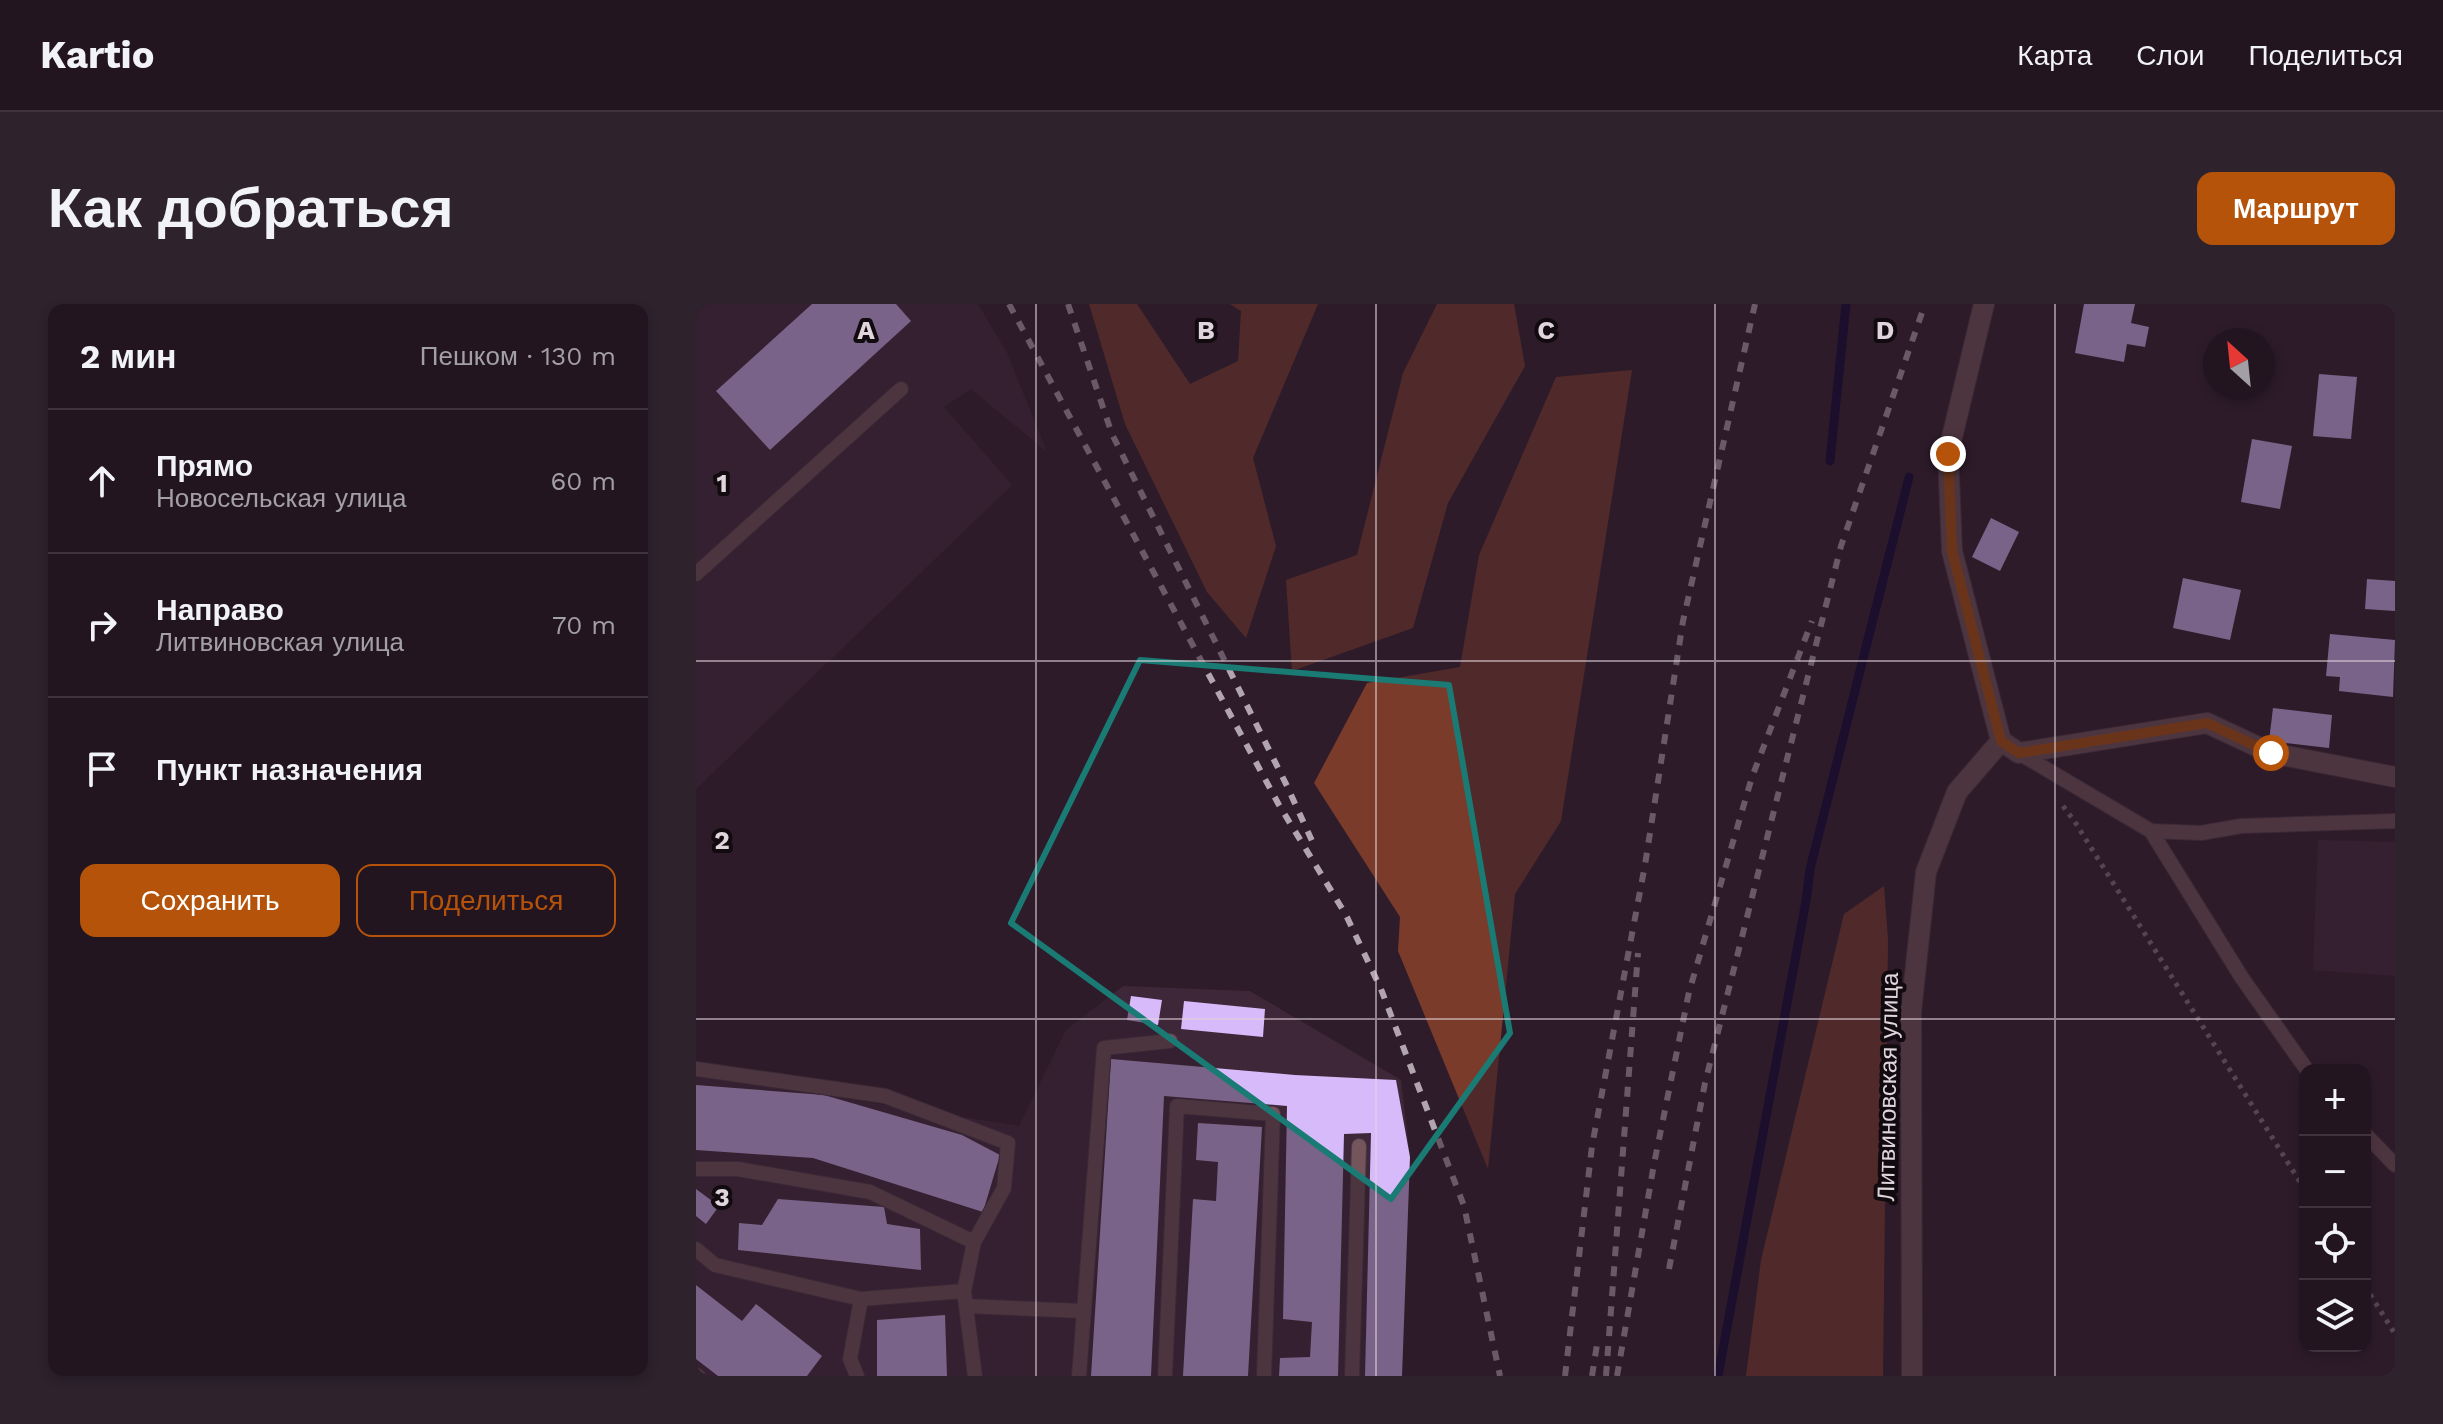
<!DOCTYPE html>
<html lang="ru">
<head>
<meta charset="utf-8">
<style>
  :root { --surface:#221520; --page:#2e222d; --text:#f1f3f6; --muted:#a29fa5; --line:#3f343e; --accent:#b45309 }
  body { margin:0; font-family:"Work Sans",sans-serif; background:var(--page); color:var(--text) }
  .controls { position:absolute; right:24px; bottom:24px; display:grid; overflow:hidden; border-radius:16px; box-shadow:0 4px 12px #0003 }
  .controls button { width:72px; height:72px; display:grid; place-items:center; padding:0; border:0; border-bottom:2px solid var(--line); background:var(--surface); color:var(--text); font:40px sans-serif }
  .compass { position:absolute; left:1507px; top:24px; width:72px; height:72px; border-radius:50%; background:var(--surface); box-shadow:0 4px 12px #0003; rotate:333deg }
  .stop { position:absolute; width:24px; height:24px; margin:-18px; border:6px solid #b45309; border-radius:50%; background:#fff }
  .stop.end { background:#b45309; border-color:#fff; box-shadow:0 2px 8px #0008 }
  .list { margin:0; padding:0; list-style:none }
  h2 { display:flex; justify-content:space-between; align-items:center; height:104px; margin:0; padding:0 32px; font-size:34px }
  h2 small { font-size:26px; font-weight:400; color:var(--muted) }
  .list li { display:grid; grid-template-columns:52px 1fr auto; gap:24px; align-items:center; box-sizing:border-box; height:144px; padding:0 32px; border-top:2px solid var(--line) }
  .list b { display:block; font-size:30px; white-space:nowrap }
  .list p { margin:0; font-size:26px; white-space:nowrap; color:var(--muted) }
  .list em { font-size:26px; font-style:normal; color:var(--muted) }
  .actions { display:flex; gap:16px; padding:24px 32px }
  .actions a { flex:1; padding:18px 0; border:2px solid var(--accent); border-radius:16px; text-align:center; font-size:28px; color:var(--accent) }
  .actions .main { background:var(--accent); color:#fff }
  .icon { flex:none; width:44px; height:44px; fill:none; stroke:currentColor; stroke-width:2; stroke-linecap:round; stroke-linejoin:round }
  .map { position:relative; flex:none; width:1699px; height:1072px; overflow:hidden; border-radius:16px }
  header { display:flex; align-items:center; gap:48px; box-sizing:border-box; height:112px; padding:0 40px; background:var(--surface); border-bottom:2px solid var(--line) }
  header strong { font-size:38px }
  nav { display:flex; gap:44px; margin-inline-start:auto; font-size:28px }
  .intro { display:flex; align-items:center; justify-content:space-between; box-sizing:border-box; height:192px; padding:0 48px }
  h1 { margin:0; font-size:56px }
  .button { padding:20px 36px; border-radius:16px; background:var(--accent); color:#fff; font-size:28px; font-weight:700 }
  main { display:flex; gap:48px; padding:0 48px }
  aside { flex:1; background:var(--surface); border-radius:16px; box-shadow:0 4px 12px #0003 }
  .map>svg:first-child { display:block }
  .built { fill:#3d2738 }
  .forest { fill:#7a3b2a }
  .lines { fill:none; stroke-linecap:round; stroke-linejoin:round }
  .stream { stroke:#060132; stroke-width:9 }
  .building { fill:#d6bafa }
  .service-casing { stroke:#4b3a47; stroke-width:16 }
  .minor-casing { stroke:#4b3a47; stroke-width:22 }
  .path { stroke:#867782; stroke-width:5; stroke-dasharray:4 6; stroke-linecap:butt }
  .service { stroke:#73555b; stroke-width:14 }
  .minor { stroke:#73555b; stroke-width:20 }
  .rail { stroke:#b3a5af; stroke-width:6; stroke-dasharray:10 10; stroke-linecap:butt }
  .route { stroke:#b45309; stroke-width:10 }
  .marked { fill:none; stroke:#1a7b74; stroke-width:6; stroke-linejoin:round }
  .grid { fill:none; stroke:#e1d5dd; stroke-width:2; stroke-opacity:0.55 }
  .labels { text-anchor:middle; stroke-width:8; stroke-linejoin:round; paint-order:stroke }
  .street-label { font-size:24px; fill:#e1d5dd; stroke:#110a0f }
  .grid-label { font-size:26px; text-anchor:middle; font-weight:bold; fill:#e1d5dd; stroke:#110a0f; stroke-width:8; stroke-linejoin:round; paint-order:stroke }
</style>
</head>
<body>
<header>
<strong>Kartio</strong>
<nav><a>Карта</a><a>Слои</a><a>Поделиться</a></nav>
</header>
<div class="intro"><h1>Как добраться</h1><a class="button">Маршрут</a></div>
<main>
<aside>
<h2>2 мин<small>Пешком · 130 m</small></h2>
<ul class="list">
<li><svg class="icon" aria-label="ahead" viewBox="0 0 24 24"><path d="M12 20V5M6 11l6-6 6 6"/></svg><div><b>Прямо</b><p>Новосельская улица</p></div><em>60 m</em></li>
<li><svg class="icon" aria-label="right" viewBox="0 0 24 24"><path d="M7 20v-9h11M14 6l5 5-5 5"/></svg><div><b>Направо</b><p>Литвиновская улица</p></div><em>70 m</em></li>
<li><svg class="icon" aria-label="arrive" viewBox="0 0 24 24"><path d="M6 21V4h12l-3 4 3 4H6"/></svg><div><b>Пункт назначения</b></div></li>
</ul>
<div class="actions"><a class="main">Сохранить</a><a>Поделиться</a></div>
</aside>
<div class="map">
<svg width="1699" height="1072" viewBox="0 0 1699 1072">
  <rect width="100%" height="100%" fill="#2e1c2a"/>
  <g class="built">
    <polygon points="0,0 282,0 311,49 351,148 275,85 248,103 316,181 0,485"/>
    <polygon points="1622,536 1699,538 1699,672 1617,666"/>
    <polygon points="427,682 554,687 705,776 714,853 706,1072 0,1072 0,771 323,822 370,726"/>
  </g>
  <g class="forest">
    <polygon points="393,0 441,0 494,80 542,57 545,7 534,0 622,0 557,154 580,242 550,334 511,288 429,120"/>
    <polygon points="741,0 818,0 829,62 752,199 717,324 596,367 590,276 661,251 707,69"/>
    <polygon points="936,66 865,517 819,590 792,865 702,647 704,613 618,479 671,379 764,363 783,251 860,73"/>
    <polygon points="1188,582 1192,635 1187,1072 1050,1072 1065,956 1148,610"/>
  </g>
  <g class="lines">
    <g class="stream">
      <polyline points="1134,157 1150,0"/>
      <polyline points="1022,1072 1110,597 1114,565 1213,173"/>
    </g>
  </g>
  <g class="building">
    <polygon points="116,0 200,0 215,17 74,146 20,87"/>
    <polygon points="1388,0 1439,0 1435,19 1453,23 1449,43 1431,40 1428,58 1379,49"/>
    <polygon points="1623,70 1661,73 1655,135 1617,132"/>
    <polygon points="1556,135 1596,142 1584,205 1545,198"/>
    <polygon points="1295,214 1323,228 1304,267 1276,253"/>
    <polygon points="1487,274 1545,286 1534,336 1477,324"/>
    <polygon points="1671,275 1699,277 1699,307 1669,305"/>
    <polygon points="1634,330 1699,336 1697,393 1643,387 1644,373 1630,372"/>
    <polygon points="1577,404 1636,411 1633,444 1573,437"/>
    <polygon points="435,692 466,696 462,721 431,716"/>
    <polygon points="488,697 569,705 567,733 485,725"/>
    <polygon points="415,755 599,771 700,776 714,853 706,1072 669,1072 675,829 648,830 642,1072 583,1072 584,1054 614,1053 616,1018 587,1015 591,802 468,792 455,1072 395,1072"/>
    <polygon points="0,781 128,791 266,831 304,851 287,908 117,854 0,846"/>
    <polygon points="502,819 566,823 552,1072 487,1072 497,895 520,897 522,858 500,856"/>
    <polygon points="0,885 23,902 10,920 0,912"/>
    <polygon points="82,895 188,903 191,920 224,925 225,966 42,946 43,919 66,921"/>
    <polygon points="0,981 46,1017 60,1000 126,1052 111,1072 22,1072 0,1055"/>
    <polygon points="249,1011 251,1072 181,1072 181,1016"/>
  </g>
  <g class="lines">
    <defs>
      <g id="service">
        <polyline points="0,270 205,85"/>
        <polyline points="1323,449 1455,527 1505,529 1545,522 1699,517"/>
        <polyline points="1455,527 1546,674 1611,766"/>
        <polyline points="0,765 189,792 312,839 308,884 278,938 268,987 279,1072"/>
        <polyline points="1669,830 1699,861"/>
        <polyline points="0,865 42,865 174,888 278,938"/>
        <polyline points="0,945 19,961 165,995 268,987"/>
        <polyline points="270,1002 386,1007"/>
        <polyline points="0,1071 2,1072"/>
        <polyline points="161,1072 154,1055 165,995"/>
        <polyline points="383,1072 408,744 474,737"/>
        <polyline points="469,1072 481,802 577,810 568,1072"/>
        <polyline points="656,1072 663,842"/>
      </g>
      <g id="minor">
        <polyline points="1305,437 1323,449 1511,419 1575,449 1699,473"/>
        <polyline points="1216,1072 1215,708 1230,568 1261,488 1305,437 1256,247 1252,150 1288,0"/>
      </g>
    </defs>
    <use href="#service" class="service-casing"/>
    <use href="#minor" class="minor-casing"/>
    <g class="path">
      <polyline points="1367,502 1379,518 1609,886"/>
      <polyline points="1669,982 1699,1030"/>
    </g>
    <use href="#service" class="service"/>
    <use href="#minor" class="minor"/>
    <g class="rail">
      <polyline points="313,0 583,501 650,611 685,685 768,902 804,1072"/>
      <polyline points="372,0 416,130 591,482 617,539"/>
      <polyline points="973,965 1009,779 1145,242 1229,0"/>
      <polyline points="869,1072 896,842 949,561 987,317 1059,0"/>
      <polyline points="896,1072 902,1034"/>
      <polyline points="910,1072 942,649"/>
      <polyline points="921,1072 958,860 993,688 1056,473 1116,317"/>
    </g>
  </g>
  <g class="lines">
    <polyline class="route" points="1252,150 1256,247 1305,437 1323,449 1511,419 1575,449"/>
  </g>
  <path d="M0 0H1699V1072H0ZM 444,356 L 753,381 L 814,729 L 695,895 L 315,619 Z" fill="#2e1c2a" fill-opacity=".55" fill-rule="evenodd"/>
  <path class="marked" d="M 444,356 L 753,381 L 814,729 L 695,895 L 315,619 Z"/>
  <path class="grid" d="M 340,0 L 340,1072M 680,0 L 680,1072M 1019,0 L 1019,1072M 1359,0 L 1359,1072M 0,357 L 1699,357M 0,715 L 1699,715"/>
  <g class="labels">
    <g class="street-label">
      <text transform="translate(1192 783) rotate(-89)" y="8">Литвиновская улица</text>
    </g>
  </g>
  <g class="grid-label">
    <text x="170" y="35">A</text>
    <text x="510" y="35">B</text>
    <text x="850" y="35">C</text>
    <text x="1189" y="35">D</text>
    <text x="26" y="188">1</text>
    <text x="26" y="545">2</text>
    <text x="26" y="902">3</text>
  </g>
</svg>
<div class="controls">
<button>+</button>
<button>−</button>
<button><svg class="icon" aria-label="locate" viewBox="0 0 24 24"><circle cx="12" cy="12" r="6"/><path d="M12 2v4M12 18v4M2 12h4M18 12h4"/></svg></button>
<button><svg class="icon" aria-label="layers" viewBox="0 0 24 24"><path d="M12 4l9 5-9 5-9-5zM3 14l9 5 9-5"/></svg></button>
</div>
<svg class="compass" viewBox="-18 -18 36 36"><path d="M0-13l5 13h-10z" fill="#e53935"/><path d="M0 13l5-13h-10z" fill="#a29fa5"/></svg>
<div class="stop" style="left:1575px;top:449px"></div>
<div class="stop end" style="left:1252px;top:150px"></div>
</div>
</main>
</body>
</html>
